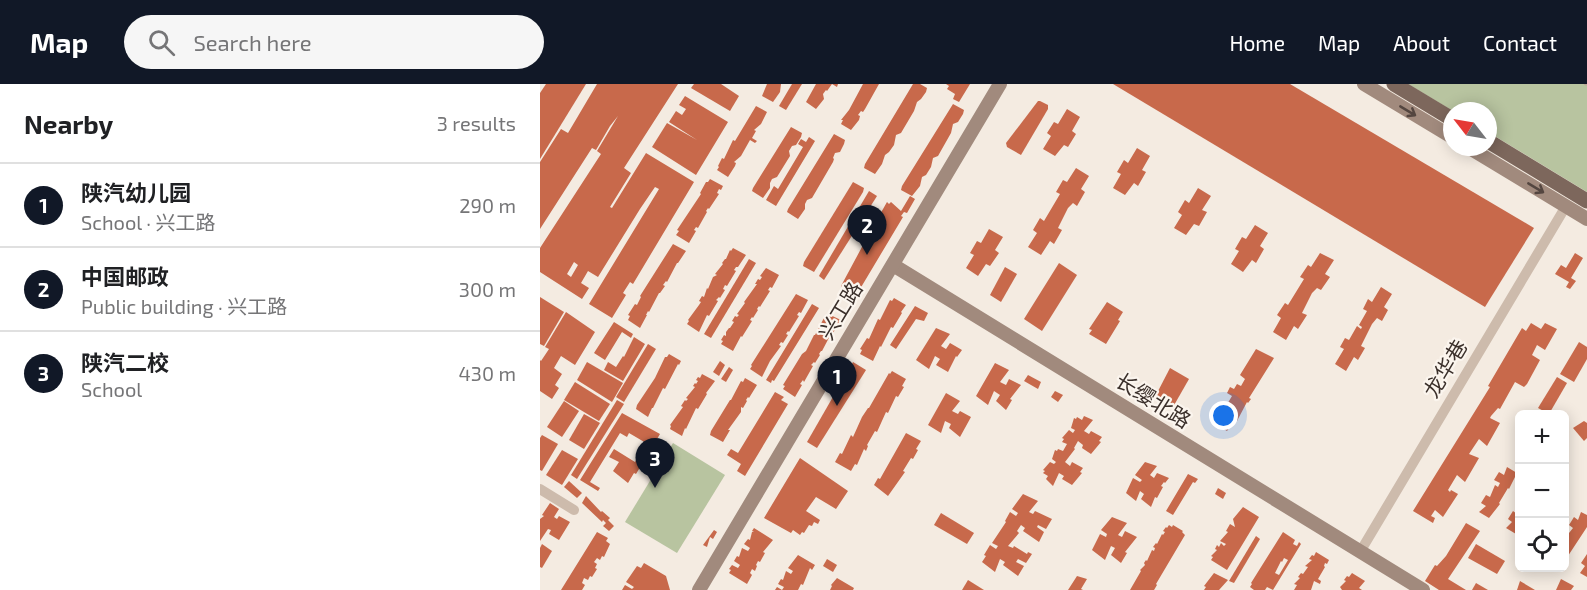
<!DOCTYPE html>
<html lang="en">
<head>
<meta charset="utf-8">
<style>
  :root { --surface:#fff; --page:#f6f6f6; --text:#202124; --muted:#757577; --line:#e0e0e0; --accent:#111827 }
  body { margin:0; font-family:"Exo 2","Noto Sans SC",sans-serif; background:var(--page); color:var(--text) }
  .controls { position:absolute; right:18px; bottom:18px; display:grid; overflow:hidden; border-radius:9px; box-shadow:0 3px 15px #0003 }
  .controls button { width:54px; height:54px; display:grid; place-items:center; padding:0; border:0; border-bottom:2px solid var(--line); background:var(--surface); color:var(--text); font:30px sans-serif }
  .compass { position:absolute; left:903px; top:18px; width:54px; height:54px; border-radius:50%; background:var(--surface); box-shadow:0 3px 15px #0003; rotate:301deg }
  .you { position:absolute; left:684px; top:332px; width:21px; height:21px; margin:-15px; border:4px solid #fff; border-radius:50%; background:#1a73e8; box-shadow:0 0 0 9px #1a73e833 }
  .badge { display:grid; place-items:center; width:39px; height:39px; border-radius:50%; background:var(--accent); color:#fff; font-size:20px; font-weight:700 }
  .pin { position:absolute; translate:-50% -50px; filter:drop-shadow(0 2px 3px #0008) }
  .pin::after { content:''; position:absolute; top:32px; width:21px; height:18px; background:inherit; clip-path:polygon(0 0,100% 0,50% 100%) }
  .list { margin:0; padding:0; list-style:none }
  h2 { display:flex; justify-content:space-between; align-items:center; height:78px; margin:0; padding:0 24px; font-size:26px }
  h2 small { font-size:20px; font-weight:400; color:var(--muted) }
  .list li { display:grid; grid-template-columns:39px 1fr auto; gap:18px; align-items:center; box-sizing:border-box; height:84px; padding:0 24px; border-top:2px solid var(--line) }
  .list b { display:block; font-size:22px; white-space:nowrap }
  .list p { margin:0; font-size:20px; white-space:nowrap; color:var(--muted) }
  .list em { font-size:20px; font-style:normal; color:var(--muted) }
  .icon { flex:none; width:33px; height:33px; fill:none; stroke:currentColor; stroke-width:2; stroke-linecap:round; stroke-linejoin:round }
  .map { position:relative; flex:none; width:1047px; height:506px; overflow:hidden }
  header { display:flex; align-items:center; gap:36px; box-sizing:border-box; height:84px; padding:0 30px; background:var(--accent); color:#fff }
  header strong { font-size:28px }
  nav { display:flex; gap:33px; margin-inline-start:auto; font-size:21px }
  .search { width:420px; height:54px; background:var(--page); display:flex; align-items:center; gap:15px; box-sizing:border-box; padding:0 21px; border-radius:33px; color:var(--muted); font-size:22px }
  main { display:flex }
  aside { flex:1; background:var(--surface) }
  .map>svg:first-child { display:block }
  .green { fill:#b8c4a0 }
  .building { fill:#c8694b; fill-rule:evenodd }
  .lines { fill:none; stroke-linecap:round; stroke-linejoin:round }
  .path { stroke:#b9a596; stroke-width:1.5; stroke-dasharray:3 3; stroke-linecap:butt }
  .street { stroke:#cdbbac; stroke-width:10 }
  .secondary { stroke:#a18a7d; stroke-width:14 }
  .primary { stroke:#7d675c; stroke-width:15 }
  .oneway { stroke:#544640 }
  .labels { text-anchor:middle; stroke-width:4.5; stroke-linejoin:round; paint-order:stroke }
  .street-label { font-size:21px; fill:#3b302b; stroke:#fbf5ee }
</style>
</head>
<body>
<header>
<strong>Map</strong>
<div class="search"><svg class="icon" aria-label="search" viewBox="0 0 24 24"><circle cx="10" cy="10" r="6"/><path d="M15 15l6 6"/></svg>Search here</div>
<nav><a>Home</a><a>Map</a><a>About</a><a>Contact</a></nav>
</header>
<main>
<aside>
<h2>Nearby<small>3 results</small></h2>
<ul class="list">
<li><span class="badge">1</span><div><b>陕汽幼儿园</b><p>School · 兴工路</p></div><em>290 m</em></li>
<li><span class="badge">2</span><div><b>中国邮政</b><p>Public building · 兴工路</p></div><em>300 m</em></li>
<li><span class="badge">3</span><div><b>陕汽二校</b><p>School</p></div><em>430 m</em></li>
</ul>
</aside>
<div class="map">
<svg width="1047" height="506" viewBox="0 0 1047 506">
  <rect width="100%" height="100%" fill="#f4ebe1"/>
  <g class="green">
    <polygon points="868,0 1047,0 1047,108 948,48 948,27 913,27"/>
    <polygon points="133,359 185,391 137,469 85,438"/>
  </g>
  <g class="building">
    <polygon points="6,0 46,0 0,75 0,9"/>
    <path d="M 57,0 L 138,0 L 84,84 L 91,89 L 70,123 L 72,124 L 106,69 L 154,98 L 93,200 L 90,198 L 83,209 L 86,211 L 72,234 L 49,220 L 119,105 L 115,103 L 100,125 L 58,193 L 48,187 L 41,199 L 49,204 L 42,215 L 0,188 L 0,164 L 61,70 L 57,67 L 78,32 L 70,42 L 56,66 L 52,64 L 0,145 L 0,78 L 21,45 L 28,49 ZM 34,178 L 38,181 L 31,193 L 27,190 Z"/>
    <polygon points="154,0 181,0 199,12 190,27 151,4"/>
    <polygon points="227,0 241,0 240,8 233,18 222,12"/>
    <polygon points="252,0 262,0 246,26 239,22"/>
    <polygon points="276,0 298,0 297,3 292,0 287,7 286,6 283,10 284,15 276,25 266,18"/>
    <polygon points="323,0 339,0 325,25 323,28 321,27 318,31 320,32 319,36 311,46 301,40 303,36 301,36 309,26"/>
    <polygon points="373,0 380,0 387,4 386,8 381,15 377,18 374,27 361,49 356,51 354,61 349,68 345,71 342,80 335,90 324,84 325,80"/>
    <polygon points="406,0 430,0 419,18 413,15 415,10 407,5 409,2"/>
    <polygon points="573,0 750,0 994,144 945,223"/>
    <polygon points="145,12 188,38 156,91 112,63 127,39 157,56 129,38 136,27 142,31 146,25 139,21"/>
    <polygon points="498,17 500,17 508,21 508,25 481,71 467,63 466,59"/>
    <polygon points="413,20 424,26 423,30 418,38 413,40 411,49 398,72 393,74 391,83 386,91 382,93 380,102 372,112 361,106 362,102"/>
    <polygon points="216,22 227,28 221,40 214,46 216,47 212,54 217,57 215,59 210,56 201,72 194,78 196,79 195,82 188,93 177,86 179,83 178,82 182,74 184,75 193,56 195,57"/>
    <polygon points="527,25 540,33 532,47 536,50 528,63 524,61 515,72 503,65 511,52 507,49 514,38 518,40"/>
    <polygon points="251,43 262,49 261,53 256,61 252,62 249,67 250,72 237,93 232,95 230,99 230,104 223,114 212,107 213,104"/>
    <polygon points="294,50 305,56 304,60 300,68 295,69 293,74 294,75 293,78 272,114 267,116 265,120 265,125 258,135 247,128 248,125"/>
    <polygon points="269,53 275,57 236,122 226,116 234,102 238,105 263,63 258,60 261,55 266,58"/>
    <polygon points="597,64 610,72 602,86 606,88 598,102 594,99 585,111 573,104 581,90 577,88 584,76 588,79"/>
    <polygon points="536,84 549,92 541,105 545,108 537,122 533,119 528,124 518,144 522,146 514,160 510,157 501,171 488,163 497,149 493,146 500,134 504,137 520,110 516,108 523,96 527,98"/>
    <polygon points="170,95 183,102 181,106 179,105 177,109 179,110 169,125 168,124 166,127 167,128 158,144 156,143 154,146 156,147 149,159 136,151 139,147 137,146 161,110 160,109 166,98 168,98"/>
    <polygon points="313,98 324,104 323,108 274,188 263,182 264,178"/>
    <polygon points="658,104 671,112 662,126 667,128 659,142 654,140 646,151 634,144 642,131 638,128 645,116 649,119"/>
    <polygon points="329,107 337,112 284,196 279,192 280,190"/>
    <polygon points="370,112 375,115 367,129 364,128 361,132 363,133 320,205 318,204 311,214 307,211 310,205 308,206 301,202 330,148 347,118 349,120 351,118 361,127"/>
    <polygon points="715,141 728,149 720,162 724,165 716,179 712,176 703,188 691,180 699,167 695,165 702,153 706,155"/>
    <polygon points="449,145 463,153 455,166 459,169 450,182 446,180 438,192 426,184 434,171 430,169 437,157 441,159"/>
    <polygon points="133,160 146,167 138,179 137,179 127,198 126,197 123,201 125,202 120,209 119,209 109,228 108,227 106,231 107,231 100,244 88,236 90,232 88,231 95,220 97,221 101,213 100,212"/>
    <polygon points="193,164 206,171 198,183 196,183 194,186 196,187 187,202 185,201 183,205 185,206 180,214 179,213 176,216 178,217 169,232 167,231 159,248 147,240 149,237 148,236 159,221 161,218 159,217 162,212 164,213 167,204 168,205 173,193 177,191 175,190 183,180 182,179 185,175 186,175 190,166 191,167"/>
    <polygon points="780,169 794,176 785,190 790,193 781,206 777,204 772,209 762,229 767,231 758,245 754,242 746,256 733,248 741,234 737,231 745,219 748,221 764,195 760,193 768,181 771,183"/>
    <polygon points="1035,169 1043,174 1031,194 1036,197 1030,205 1026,203 1029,198 1015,190 1021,181 1026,184"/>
    <polygon points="209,175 216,179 171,254 164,250"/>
    <polygon points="519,179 537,191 502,247 484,235"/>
    <polygon points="465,183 477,190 461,218 450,211"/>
    <polygon points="226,184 239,191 232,204 230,203 228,206 230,207 220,223 219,222 217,225 218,226 213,234 212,233 210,236 212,237 202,253 201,252 193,267 181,260 183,257 181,256 184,251 186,252 186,248 189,244 190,244 194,238 192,237 195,232 197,233 199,231 197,230 205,219 204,218 217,200 215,200 218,195 220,196 222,193 220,192"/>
    <polygon points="841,203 852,210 844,223 848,226 842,237 837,234 832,240 821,262 825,264 818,276 814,273 806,287 795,280 804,265 800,263 805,254 809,256 817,242 821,245 822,243 819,241 827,227 823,225 828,215 832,218"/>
    <polygon points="256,210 268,216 261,229 259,228 257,231 259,232 249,248 248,247 246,250 248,251 243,259 241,258 239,261 241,262 230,277 222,293 210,285 212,282 211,281"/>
    <polygon points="0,213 24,228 4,262 0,260"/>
    <polygon points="354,214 366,221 361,228 362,229 353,244 351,243 341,263 340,262 333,277 320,270 322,266 320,265 327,254 329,255 338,235 340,236 350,216 352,217"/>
    <polygon points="567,218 583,228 578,236 580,237 566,260 549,250 552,246 549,245"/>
    <polygon points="272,220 279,224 234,297 232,296 231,299 226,296"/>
    <polygon points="375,222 388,229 384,237 376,235 356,265 350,261"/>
    <polygon points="26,228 55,248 35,281 21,272 14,284 22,290 15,301 19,304 12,315 0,307 0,276 1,277 9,265 5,263"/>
    <polygon points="288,230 301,236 293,249 292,248 282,267 281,267 279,270 280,271 275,279 274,278 271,281 273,282 264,298 263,296 260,300 262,301 255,313 243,305 245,302 243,301 262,270 266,267 274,251 275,251 285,232 286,233"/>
    <polygon points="74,238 93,250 91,254 82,248 65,276 54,269"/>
    <polygon points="991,239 1001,245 1005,239 1017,245 1005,266 997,261 992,271 1000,276 987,300 984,303 975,298 960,325 958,324 951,332 950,334 960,339 947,362 939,355 929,370 939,374 925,398 917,391 908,406 910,408 911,406 918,410 903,433 895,426 891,432 895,434 893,439 873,427 950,303 948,302 982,244 986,247"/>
    <polygon points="396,244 410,250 401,262 406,265 410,259 422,266 417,273 416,272 408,288 396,281 400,275 395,272 389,285 376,276"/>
    <polygon points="94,253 105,260 83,297 64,286 68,278 76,283 83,272 84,273"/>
    <polygon points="1039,258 1047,263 1047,275 1034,298 1020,290"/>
    <polygon points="108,260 116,265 84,318 76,313"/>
    <polygon points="716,265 734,274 709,314 711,315 708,319 707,318 697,337 695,336 687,347 677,341 681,334 678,332 681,327 677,325 680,319 686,322 692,312 687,309 690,303 694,305 697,300 701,302 705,295 700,291"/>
    <polygon points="129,270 141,277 139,281 138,280 125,305 123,304 113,324 112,324 108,333 96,325 97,321 115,294 125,273 127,273"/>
    <polygon points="180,277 185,281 179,292 173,288"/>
    <polygon points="47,278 83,299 72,318 37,296"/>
    <polygon points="313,278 326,286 277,364 267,358"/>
    <polygon points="455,279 469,286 460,298 466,301 469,295 481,301 470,315 472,316 466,326 456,317 460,311 454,307 448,321 436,312"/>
    <polygon points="189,283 193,286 186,298 181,295"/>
    <polygon points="630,284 649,295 633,323 616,311"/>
    <polygon points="352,287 366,295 362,302 364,303 358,313 356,312 348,329 346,328 337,348 335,347 327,361 328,362 326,367 324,365 317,381 315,380 311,387 295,378 300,369 302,370 311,351 313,353 322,333 328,324 329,324 349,289 350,290"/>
    <polygon points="162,290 175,297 166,309 167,310 158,325 156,324 146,345 145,344 142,352 130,345 131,342 130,341 143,323 141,322 145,316 146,317 148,315 146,314 155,303 153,302 155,299 156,300 158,297 156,296 158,293 160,294"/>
    <polygon points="488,291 501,298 498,305 484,297"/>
    <polygon points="1017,293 1027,299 1009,330 998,324"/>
    <polygon points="205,294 217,301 209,314 208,313 206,316 207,317 203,324 201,323 201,328 188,346 190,346 183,358 170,351 171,347 190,316 191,316 201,297 203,298"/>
    <polygon points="35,298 70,320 59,337 24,316"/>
    <polygon points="515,307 523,311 518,318 511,313"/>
    <polygon points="235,308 244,313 241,316 248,320 205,392 197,387 201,380 187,371 191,365 198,369"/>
    <polygon points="406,309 420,317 412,327 418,330 420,327 431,333 420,353 409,344 411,340 405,337 401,349 388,341"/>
    <polygon points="77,316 84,320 37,395 31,391"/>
    <polygon points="24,317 39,327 22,353 7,343"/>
    <polygon points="82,329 120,350 104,377 106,378 104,381 102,380 96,390 94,389 88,399 73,387 79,378 69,373 74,365 95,378 106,359 89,349 87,353 80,349 50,398 60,404 58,407 40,396"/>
    <polygon points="44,330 60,339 44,365 29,356"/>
    <polygon points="544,332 553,336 544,347 549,350 551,347 562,353 559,357 561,358 551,370 542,364 543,361 538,357 534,364 535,365 525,378 530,382 532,378 543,384 540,388 542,389 532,401 522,395 524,392 519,389 513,402 506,395 508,392 503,389 505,387 503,386 510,378 514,380 516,378 512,375 515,366 517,367 518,365 523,367 527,360 522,358 524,355 522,354 529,346 533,349 535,346 531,344 534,334 536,335 537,333 542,336"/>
    <polygon points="1044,337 1047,339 1047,354 1044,357 1033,344"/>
    <polygon points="366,349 381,357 376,365 378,366 373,375 371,374 363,387 365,388 348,412 334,401 338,394 340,395"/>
    <polygon points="2,351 18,360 2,387 0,386 0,354"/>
    <polygon points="22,366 38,375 22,401 6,391"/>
    <polygon points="260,374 308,407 296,425 276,413 266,427 280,436 278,440 274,438 272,442 269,441 264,449 262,448 260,451 253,446 251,449 224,434"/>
    <polygon points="605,378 617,382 610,391 614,394 617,389 629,394 625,399 624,398 621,402 623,403 617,414 615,413 611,423 601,415 604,410 600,407 596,417 586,409 593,394 600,398 602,396 595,391"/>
    <polygon points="967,383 977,389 969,405 968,404 959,419 960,420 949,434 939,428 946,422 941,419 946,411 950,413 955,401 958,403 960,399 954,396 959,388 964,391"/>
    <polygon points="648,390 658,395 655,399 653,398 633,431 626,427"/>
    <polygon points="29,397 42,409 37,414 24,403"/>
    <polygon points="678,404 686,409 683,415 675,410"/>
    <polygon points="483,410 498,417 489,428 493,430 495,427 512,435 506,445 498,441 497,443 504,448 499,458 483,447 485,444 481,441 477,447 479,449 468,462 473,464 474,462 487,470 488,468 492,470 486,479 478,475 476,478 484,482 478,492 463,481 465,478 460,475 455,488 442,478 446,472 444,471 450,461 456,465 458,462 452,459 466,438 465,437 470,428 476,432 478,429 472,425"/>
    <polygon points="46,412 61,428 62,427 70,434 68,436 74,442 69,447 63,442 66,439 63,436 62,438 42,419"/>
    <polygon points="10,419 19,425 14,433 17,435 19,432 30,438 19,456 9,450 11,446 8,445 0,457 0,435 4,432 2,431"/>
    <polygon points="703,423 719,433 687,486 671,476 673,473 671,472 677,466 675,465 677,461 679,463 681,459 684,462 686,460 680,457 688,448 686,447 690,440 695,443 693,435"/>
    <polygon points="980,426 980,445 976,450 966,444 972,438 968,435 973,427 977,430"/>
    <polygon points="1041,428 1047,431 1047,443 1024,478 1025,454 1033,444 1029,441 1034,433 1038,436"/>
    <polygon points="401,429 434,449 427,460 394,441"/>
    <polygon points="572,433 587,439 578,451 582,453 585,447 597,453 585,468 587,469 581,479 571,471 575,464 571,462 565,476 552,466 560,450 566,453 567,450 561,446"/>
    <polygon points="926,439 940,447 908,495 926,506 899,506 885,497 895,481 897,482 906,472"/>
    <polygon points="629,441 632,443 633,441 643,447 642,448 645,451 616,500 617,501 614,506 590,506 601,487 600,486 605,481 604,479 606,476 607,477 612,466 614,467 615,464 613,463 616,459 617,460 622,450 623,451 625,448 623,447 626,443 627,444"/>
    <polygon points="214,444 233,456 223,468 225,469 220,478 218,477 216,481 217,482 215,487 212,485 210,489 212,491 207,500 189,489 191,486 189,485 192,481 198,484 200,481 194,477 197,472 199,473 202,464 208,467 210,464 204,460 208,455 210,456 212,448 214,448 212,447"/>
    <polygon points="174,446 177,448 173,455 170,453 167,463 163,461"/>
    <polygon points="57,448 68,454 66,457 70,460 64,473 62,472 60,476 57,474 54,478 57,480 55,484 57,485 52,493 50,492 48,496 44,494 42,499 45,501 42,506 21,506"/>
    <path d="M 743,448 L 755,456 L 753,460 L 757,462 L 759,458 L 761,460 L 733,506 L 727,503 L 725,506 L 714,506 L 710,503 L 712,500 L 711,499 ZM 744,474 L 748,476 L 739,491 L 735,489 L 741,477 L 742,478 Z"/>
    <polygon points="716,452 720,455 694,499 689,497"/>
    <polygon points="2,460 12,467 2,484 0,483 0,464"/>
    <polygon points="936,460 965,477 957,490 928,474"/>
    <polygon points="776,468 789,476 787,480 785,479 784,482 785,483 778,495 781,497 780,500 774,497 771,506 754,506 757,501 754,500 760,494 758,493 761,489 763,490 768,483 765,482 772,476 769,475 772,471 774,472"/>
    <polygon points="1047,470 1047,493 1040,489 1045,482 1041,479"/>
    <polygon points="258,471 275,481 272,486 270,484 263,501 261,500 258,506 235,506 237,503 242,506 244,503 238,500 241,495 243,496 246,487 251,490 253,487 248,484"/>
    <polygon points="287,475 297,481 293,488 283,482"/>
    <polygon points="104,479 126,492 130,506 82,506 85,501 92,505 94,503 86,498 97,482 101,484"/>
    <polygon points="674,489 688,496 679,506 664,506 666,503 664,502"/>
    <polygon points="812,489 825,497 819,504 822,506 802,506 800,503 806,497 804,496 807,492 809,493"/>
    <polygon points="537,492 547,495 541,505 543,506 528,506"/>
    <polygon points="297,494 314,504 313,506 290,506 292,502 291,501"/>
    <polygon points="1021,495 1034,502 1031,506 1016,506"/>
    <polygon points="428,496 444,506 422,506"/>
    <polygon points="980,497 995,506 977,506"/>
    <polygon points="936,499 948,506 932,506"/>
  </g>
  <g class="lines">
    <polyline class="path" points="1044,0 1047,1"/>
    <g class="street">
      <polyline points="0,405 34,426"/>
      <polyline points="820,468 1026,122"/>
    </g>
    <g class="secondary">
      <polyline points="824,0 912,53"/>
      <polyline points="928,63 1047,135"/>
      <polyline points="353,181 883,506"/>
      <polyline points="159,506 460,0"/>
    </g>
    <g class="primary">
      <polyline points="854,0 912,35"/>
      <polyline points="948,57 1047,117"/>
    </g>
  </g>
  <defs><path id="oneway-shaft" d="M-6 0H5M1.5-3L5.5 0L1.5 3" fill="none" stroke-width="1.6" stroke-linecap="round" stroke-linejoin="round" transform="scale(1.5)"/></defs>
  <g class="oneway">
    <use href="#oneway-shaft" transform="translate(868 27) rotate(31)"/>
    <use href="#oneway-shaft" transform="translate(996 104) rotate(31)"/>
  </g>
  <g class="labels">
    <g class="street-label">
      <text transform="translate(301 227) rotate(-59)" y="7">兴工路</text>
      <text transform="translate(906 285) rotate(-59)" y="7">龙华巷</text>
      <text transform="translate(613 317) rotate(32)" y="7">长缨北路</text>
    </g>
  </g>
</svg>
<div class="controls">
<button>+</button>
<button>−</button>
<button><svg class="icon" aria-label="locate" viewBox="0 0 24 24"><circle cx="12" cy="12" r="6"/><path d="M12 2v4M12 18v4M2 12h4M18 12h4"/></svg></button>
</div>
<svg class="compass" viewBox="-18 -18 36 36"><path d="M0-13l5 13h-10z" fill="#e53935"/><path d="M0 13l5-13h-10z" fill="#757577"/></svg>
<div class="you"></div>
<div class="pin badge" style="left:297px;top:322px">1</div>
<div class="pin badge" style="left:327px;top:171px">2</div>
<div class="pin badge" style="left:115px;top:404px">3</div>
</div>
</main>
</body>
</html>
